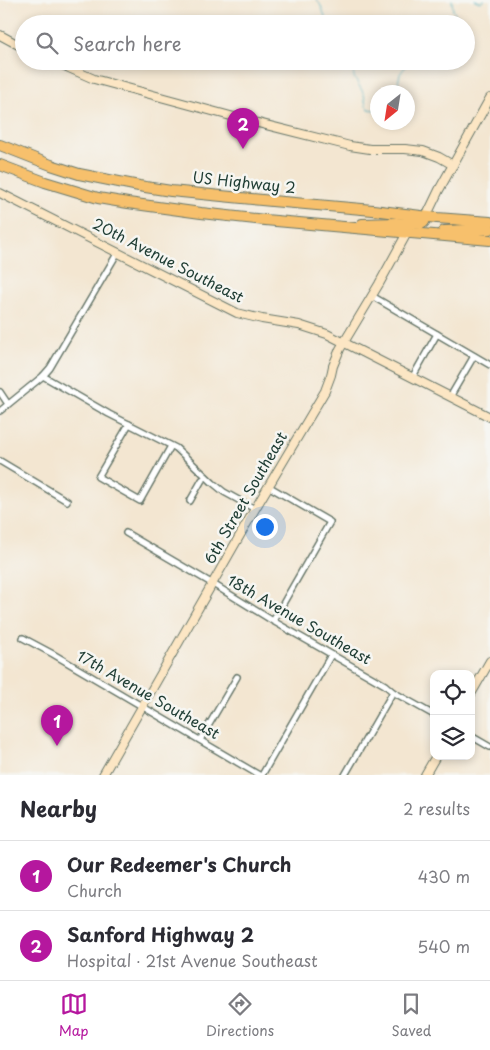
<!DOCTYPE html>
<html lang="en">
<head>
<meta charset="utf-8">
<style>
  :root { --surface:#fff; --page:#f2f2f3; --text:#2b2b33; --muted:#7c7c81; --line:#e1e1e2; --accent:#b5179e }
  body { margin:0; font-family:"Playpen Sans",sans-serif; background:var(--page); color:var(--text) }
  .controls { position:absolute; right:15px; bottom:15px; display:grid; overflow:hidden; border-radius:10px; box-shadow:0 2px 8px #0003 }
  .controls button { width:45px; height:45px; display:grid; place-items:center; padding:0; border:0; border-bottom:1px solid var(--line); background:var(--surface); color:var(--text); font:25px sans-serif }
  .compass { position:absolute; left:370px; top:85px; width:45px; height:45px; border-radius:50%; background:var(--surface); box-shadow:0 2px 8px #0003; rotate:210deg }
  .you { position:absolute; left:264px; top:526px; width:18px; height:18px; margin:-12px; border:4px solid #fff; border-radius:50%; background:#1a73e8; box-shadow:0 0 0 8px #1a73e833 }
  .badge { display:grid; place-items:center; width:32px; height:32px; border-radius:50%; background:var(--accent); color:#fff; font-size:16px; font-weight:700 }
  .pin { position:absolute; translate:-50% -41px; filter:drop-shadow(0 1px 2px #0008) }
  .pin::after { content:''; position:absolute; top:26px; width:18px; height:15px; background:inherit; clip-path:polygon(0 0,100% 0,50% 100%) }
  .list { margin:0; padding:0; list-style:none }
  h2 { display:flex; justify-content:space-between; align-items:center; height:65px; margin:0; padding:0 20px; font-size:21px }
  h2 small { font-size:16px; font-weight:400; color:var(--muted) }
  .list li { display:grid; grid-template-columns:32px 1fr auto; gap:15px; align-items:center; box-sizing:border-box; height:70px; padding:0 20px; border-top:1px solid var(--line) }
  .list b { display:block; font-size:19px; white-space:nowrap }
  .list p { margin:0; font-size:16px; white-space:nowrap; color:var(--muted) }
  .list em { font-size:16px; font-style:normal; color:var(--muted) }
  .icon { flex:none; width:28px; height:28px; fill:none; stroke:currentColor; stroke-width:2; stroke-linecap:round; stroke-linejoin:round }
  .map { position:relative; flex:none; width:490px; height:775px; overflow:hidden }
  .search { position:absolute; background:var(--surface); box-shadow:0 2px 8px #0003; left:15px; right:15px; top:15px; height:55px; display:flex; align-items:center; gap:12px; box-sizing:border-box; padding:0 18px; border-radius:28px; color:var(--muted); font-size:19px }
  .sheet { height:205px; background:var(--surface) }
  nav { display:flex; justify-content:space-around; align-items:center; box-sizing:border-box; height:70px; border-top:1px solid var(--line); background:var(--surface); font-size:14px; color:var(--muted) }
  nav a { display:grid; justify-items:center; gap:2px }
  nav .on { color:var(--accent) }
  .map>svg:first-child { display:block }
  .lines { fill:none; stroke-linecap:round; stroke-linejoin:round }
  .stream { stroke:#3eabbd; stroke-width:1 }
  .street-casing { stroke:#69786b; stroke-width:8 }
  .secondary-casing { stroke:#69786b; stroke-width:10 }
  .highway-casing { stroke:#69786b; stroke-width:12 }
  .street { stroke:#fff; stroke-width:5 }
  .secondary { stroke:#fce6c4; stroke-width:8 }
  .highway { stroke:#f7c06c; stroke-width:10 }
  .labels { text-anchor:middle; stroke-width:5; stroke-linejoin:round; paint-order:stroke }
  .street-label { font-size:15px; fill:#1f3d34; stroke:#f6f6f2 }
</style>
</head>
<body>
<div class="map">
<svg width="490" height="775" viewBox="0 0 490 775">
  <rect width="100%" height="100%" fill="#f6f6f2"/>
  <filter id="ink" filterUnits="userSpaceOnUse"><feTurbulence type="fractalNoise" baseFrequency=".02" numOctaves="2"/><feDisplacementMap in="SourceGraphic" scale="10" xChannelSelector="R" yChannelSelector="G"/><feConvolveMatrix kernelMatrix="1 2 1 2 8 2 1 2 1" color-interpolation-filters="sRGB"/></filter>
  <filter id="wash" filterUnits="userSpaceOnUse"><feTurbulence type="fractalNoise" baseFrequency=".0096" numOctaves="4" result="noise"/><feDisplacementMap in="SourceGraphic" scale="20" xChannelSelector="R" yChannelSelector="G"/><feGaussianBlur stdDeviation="1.12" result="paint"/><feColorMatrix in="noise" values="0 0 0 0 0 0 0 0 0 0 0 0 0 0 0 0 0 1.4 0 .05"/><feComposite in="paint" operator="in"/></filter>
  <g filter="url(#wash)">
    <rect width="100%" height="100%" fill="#f3e6d1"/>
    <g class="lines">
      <g class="stream">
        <polyline points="316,0 320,4 328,24"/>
        <polyline points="452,0 453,11 461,19 460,24"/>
        <polyline points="475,0 480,2 484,0"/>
        <polyline points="352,61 354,77 364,94 366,106 369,109 375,110 378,106"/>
        <polyline points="387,92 388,91 397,87 400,74 409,61"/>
      </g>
    </g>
  </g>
  <g filter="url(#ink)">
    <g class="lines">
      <defs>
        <g id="street">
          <polyline points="372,296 490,365"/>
          <polyline points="43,376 109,414 176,448 213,483 224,492 255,509"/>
          <polyline points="412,378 437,334"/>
          <polyline points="0,392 8,404"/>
          <polyline points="450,397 474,356"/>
          <polyline points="0,411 43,376 50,368 118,252"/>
          <polyline points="129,424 98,477 140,501 171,446"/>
          <polyline points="0,461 67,501"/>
          <polyline points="268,486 330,522 273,621"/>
          <polyline points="190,501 202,480 206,477"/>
          <polyline points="126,533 213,584 273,621 385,685 393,692 434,715"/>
          <polyline points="23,638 53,654 259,775"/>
          <polyline points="471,736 490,747"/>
          <polyline points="200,740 237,677"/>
          <polyline points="262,775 331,655"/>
          <polyline points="345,775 393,692"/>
        </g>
        <g id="secondary">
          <polyline points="0,35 24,48"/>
          <polyline points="53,61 94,79 238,118 350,146 370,149 405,149 423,151 439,157 453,165"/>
          <polyline points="0,193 237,313 262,319 299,325 327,334 490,417"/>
          <polyline points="426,217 439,190 490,98"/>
          <polyline points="471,694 490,661"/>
          <polyline points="103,775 255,509 325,391 331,375 333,366 340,349 379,284 407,233"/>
          <polyline points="425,775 436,756"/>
        </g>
        <g id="highway">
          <polyline points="0,145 51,165 79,174 139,186 171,191 272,201 373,210 437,218 490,222"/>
          <polyline points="0,165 45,182 98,198 128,203 201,213 265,220 490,240"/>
          <polyline points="362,224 396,223 421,224 424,222 426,217"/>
          <polyline points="444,231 490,229"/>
        </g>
      </defs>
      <use href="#street" class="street-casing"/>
      <use href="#secondary" class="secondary-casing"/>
      <use href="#highway" class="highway-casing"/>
      <use href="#street" class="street"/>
      <use href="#secondary" class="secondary"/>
      <use href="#highway" class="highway"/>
    </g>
  </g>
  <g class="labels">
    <g class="street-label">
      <text transform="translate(244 183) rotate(6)" y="5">US Highway 2</text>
      <text transform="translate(168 261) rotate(27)" y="5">20th Avenue Southeast</text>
      <text transform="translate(246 498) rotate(-60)" y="5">6th Street Southeast</text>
      <text transform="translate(299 620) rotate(30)" y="5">18th Avenue Southeast</text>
      <text transform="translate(148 695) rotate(30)" y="5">17th Avenue Southeast</text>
    </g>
  </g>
</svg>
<div class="controls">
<button><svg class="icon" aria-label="locate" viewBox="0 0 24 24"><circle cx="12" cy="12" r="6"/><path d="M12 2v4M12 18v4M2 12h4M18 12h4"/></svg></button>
<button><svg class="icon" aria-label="layers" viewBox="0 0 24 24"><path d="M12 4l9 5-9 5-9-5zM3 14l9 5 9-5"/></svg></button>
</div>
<svg class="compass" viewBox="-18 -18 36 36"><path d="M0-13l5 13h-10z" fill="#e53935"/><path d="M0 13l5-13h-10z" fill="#7c7c81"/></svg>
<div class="you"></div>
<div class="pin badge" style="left:57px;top:746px">1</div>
<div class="pin badge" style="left:243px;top:149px">2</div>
<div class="search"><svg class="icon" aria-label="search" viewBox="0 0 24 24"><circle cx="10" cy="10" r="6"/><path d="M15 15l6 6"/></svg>Search here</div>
</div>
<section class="sheet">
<h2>Nearby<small>2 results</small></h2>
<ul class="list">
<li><span class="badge">1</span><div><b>Our Redeemer's Church</b><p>Church</p></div><em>430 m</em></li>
<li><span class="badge">2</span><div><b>Sanford Highway 2</b><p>Hospital · 21st Avenue Southeast</p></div><em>540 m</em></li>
</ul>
</section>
<nav>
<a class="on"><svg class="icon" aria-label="map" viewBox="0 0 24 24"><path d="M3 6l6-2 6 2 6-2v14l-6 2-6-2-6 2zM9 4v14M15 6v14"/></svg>Map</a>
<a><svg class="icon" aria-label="directions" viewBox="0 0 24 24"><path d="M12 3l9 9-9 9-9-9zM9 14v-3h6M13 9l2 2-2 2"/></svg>Directions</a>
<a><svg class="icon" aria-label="saved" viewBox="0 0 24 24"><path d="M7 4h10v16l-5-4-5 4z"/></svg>Saved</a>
</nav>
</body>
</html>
